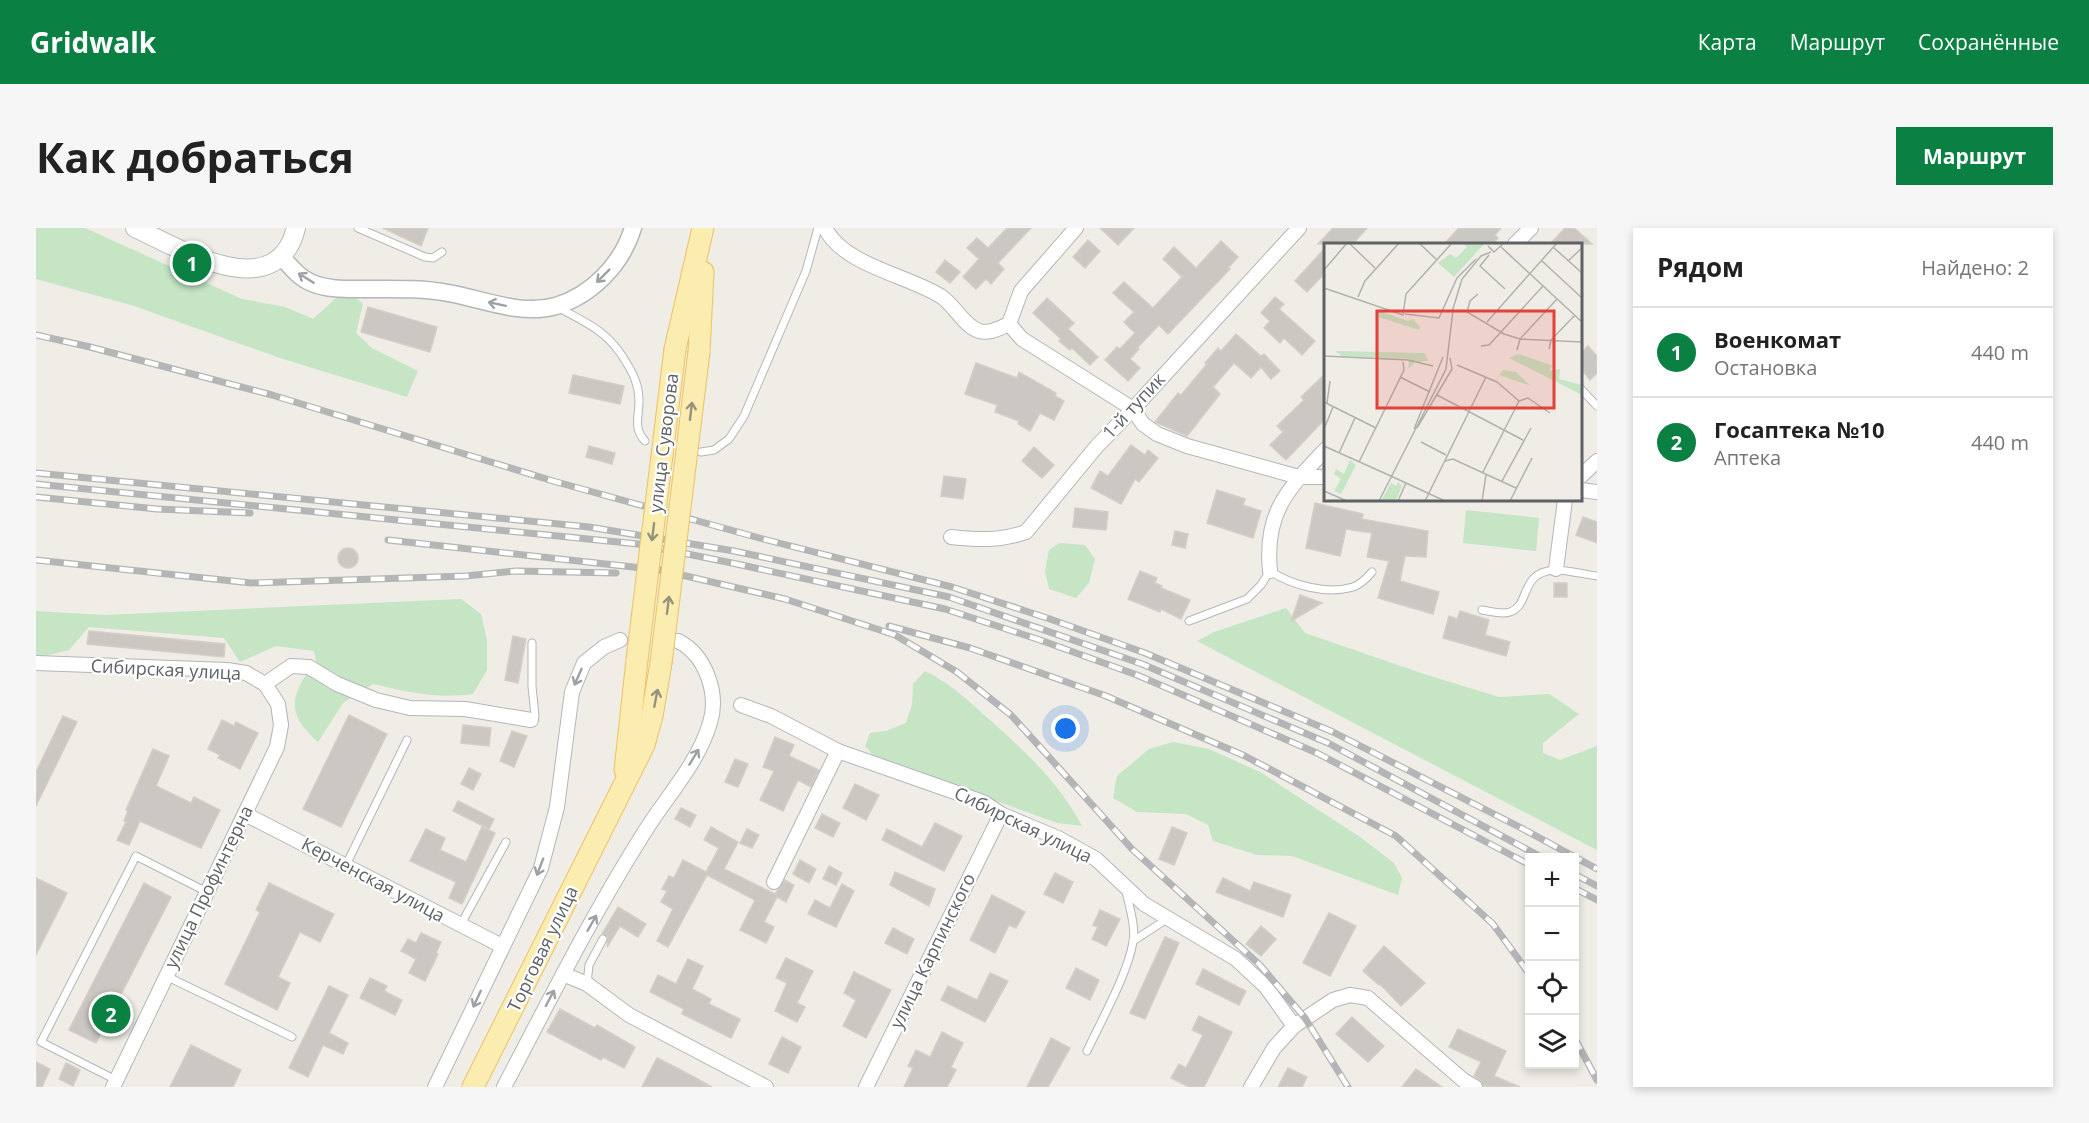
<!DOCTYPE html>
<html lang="ru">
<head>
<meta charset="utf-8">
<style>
  :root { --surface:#fff; --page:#f6f6f6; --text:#222; --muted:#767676; --line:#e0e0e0; --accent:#0b8043 }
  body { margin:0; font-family:"Open Sans",sans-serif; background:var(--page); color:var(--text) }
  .controls { position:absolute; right:18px; bottom:18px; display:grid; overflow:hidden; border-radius:0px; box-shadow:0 3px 9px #0003 }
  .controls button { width:54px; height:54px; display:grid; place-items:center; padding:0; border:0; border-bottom:2px solid var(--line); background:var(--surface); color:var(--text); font:30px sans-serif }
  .you { position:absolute; left:1030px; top:501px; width:21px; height:21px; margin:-15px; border:4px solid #fff; border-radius:50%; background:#1a73e8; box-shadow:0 0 0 9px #1a73e833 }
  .badge { display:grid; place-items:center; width:39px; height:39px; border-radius:50%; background:var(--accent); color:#fff; font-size:20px; font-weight:700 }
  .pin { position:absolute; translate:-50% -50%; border:3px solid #fff; box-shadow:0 2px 6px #0006 }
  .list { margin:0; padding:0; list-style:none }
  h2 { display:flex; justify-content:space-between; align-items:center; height:78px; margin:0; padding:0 24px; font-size:26px }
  h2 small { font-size:20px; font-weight:400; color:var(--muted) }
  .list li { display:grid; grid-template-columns:39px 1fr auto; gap:18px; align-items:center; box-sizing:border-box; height:90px; padding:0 24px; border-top:2px solid var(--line) }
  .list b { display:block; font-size:22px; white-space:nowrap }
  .list p { margin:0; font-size:20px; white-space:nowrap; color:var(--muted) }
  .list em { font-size:20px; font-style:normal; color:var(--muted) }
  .icon { flex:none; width:33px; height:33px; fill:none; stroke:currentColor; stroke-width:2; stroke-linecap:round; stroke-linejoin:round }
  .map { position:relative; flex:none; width:1561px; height:859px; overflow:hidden; border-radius:0px }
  header { display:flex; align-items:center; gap:36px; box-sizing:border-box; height:84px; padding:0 30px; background:var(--accent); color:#fff }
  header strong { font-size:28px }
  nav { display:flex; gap:33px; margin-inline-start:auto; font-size:21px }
  .intro { display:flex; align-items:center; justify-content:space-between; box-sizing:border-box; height:144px; padding:0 36px }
  h1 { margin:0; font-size:42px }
  .button { padding:15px 27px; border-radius:0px; background:var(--accent); color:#fff; font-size:21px; font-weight:700 }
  main { display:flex; gap:36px; padding:0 36px }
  aside { flex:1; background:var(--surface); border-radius:0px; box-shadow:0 3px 9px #0003 }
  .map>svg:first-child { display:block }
  .green { fill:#c5e5c4 }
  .building { fill:#cbc8c3; stroke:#d4cfc5; stroke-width:1.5 }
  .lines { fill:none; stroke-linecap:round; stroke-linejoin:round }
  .service-casing { stroke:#b3b6ba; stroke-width:9 }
  .minor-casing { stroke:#b3b6ba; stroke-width:16 }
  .tertiary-casing { stroke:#b3b6ba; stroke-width:19 }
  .secondary-casing { stroke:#b5b8bd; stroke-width:20 }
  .primary-casing { stroke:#ebc263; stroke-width:23 }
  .service { stroke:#fff; stroke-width:7 }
  .minor { stroke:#fff; stroke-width:14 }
  .tertiary { stroke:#fff; stroke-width:16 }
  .secondary { stroke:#fff; stroke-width:18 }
  .primary { stroke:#fbedaf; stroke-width:21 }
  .rail-casing { stroke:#b4b5b6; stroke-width:7 }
  .rail { stroke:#fff; stroke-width:4.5; stroke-dasharray:14; stroke-linecap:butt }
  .primary-bridge-casing { stroke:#ebc263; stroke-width:23; stroke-linecap:butt }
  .primary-bridge { stroke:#fbedaf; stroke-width:21 }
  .oneway { stroke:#9ea0a3 }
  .oneway2 { stroke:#959280 }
  .labels { text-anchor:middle; stroke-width:4.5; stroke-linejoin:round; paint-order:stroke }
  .street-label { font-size:18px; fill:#5e6166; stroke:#fff }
  .inset-road { fill:none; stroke:#b1b1af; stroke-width:1.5 }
  .view { fill:#e2423a; fill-opacity:0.15; stroke:#e2423a; stroke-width:3 }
  .inset-edge { fill:none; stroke:#5e6166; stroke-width:3 }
</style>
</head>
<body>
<header>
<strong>Gridwalk</strong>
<nav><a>Карта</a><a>Маршрут</a><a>Сохранённые</a></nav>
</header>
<div class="intro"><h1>Как добраться</h1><a class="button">Маршрут</a></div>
<main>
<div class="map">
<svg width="1561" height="859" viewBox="0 0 1561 859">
  <rect width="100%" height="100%" fill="#efede6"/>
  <g class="green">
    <polygon points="0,0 49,0 206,71 249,79 277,91 300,70 319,69 327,76 320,105 336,120 382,143 371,169 247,131 95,77 0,51"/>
    <polygon points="1430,282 1503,290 1500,323 1427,315"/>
    <polygon points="1024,315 1049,317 1059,331 1053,355 1040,370 1013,361 1009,343 1013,322"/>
    <path d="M 425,371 L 445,386 L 451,412 L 451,442 L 437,466 C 399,471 373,464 337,456 L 307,475 L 282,514 C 248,484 255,466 280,433 L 278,423 L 240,418 L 204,434 L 188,410 L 53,399 L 33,422 L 6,429 L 0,427 L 0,383 L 68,387 Z"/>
    <polygon points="1250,380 1269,405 1388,446 1463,469 1513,466 1543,486 1507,515 1507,525 1524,532 1561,518 1561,622 1161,413 1178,404"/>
    <path d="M 889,443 C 914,455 934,474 955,493 C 990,524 1024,556 1046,598 L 1021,595 L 838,528 L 829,518 L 834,505 L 850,503 L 870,495 L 876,477 L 877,456 Z"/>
    <polygon points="1137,514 1173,521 1224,544 1324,609 1358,635 1366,650 1362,667 1256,628 1221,627 1177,613 1172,597 1150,586 1101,584 1077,570 1081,548 1113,521"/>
  </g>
  <g class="building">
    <polygon points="347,0 392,0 385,18"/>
    <polygon points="971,0 995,0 962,35 968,41 955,56 950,51 940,61 927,49 943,31 931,20 941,10 952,20"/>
    <polygon points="1064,0 1098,0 1082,17"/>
    <polygon points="1297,0 1331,0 1317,16 1282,16"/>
    <polygon points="1423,0 1465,0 1459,7 1462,10 1457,16 1408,16"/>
    <polygon points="1529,0 1538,0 1556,16 1514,16"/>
    <polygon points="1052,12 1064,23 1049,40 1037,29"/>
    <polygon points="1185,13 1202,29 1192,40 1194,41 1132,106 1123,97 1101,120 1103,121 1094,131 1104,140 1092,153 1069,132 1081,119 1084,121 1099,105 1088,94 1098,84 1077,65 1088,54 1117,80 1146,49 1127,31 1138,19 1160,40"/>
    <polygon points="1290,19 1290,44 1271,64 1259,53"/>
    <polygon points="909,32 924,44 914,55 900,44"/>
    <polygon points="1239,69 1248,76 1243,81 1279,113 1266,127 1248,110 1244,115 1228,100 1234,93 1225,85"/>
    <polygon points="1011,70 1038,95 1032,101 1062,129 1054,137 1036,120 1034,122 1023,113 1025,111 997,85"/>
    <polygon points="332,79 401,99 394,124 325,104"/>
    <polygon points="1200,106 1225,128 1228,126 1244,143 1235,151 1225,139 1215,150 1198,135 1177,159 1184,166 1151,208 1119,194 1142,165 1145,167 1171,136 1169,135 1182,120 1185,123"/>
    <polygon points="1552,118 1561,128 1561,145 1554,152 1545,141 1545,125"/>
    <polygon points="940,135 981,150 983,144 1020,165 1019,168 1028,173 1018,192 1004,185 994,203 982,196 983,193 959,184 961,177 929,166"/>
    <polygon points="1290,145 1290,190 1250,232 1234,217 1247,204 1241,198 1268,172 1265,169"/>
    <polygon points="537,147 588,158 584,176 533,165"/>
    <polygon points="1095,217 1109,227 1112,222 1122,230 1103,254 1099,251 1085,276 1055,260 1064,243 1072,248"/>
    <polygon points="553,218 579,225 576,236 550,229"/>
    <polygon points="998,219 1018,237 1006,250 986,233"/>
    <polygon points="908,248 930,251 927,271 905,268"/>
    <polygon points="1181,262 1209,271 1207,277 1225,283 1217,310 1171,295"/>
    <polygon points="1279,275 1327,286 1326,291 1392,303 1390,329 1369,328 1364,353 1403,364 1397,386 1342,370 1353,333 1331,329 1336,305 1310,301 1304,328 1270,320"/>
    <polygon points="1039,280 1072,284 1070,302 1037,299"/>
    <polygon points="1547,289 1561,294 1561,315 1540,307"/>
    <polygon points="1139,303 1152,306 1149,320 1136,317"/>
    <circle cx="312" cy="330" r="10"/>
    <polygon points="1104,343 1121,350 1119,355 1126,358 1125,360 1154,372 1145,391 1125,381 1124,384 1092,371"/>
    <rect x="1518" y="355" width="13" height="14"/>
    <polygon points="1264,367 1286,375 1255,393"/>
    <polygon points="1424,383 1453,392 1449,407 1474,414 1470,428 1407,410 1413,388 1421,391"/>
    <polygon points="53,403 189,416 188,429 51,416"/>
    <polygon points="477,408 490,411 482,455 469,452"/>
    <polygon points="313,487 351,506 305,599 267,581"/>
    <polygon points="27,488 41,494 0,578 0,544"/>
    <polygon points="186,492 198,498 200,494 222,505 204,541 182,530 184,527 172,521"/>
    <polygon points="427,497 455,500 453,518 425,515"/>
    <polygon points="476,503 491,508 478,539 464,533"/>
    <polygon points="739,509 758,517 753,528 783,542 775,559 762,552 747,583 724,572 738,543 727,539"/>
    <polygon points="117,521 133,528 120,558 155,575 158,569 184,582 165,620 104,593 93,617 81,612 90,594 88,593 92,583 90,582"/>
    <polygon points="699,531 712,536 702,559 689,554"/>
    <polygon points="433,540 445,546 437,562 425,556"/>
    <polygon points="819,556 843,567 830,592 807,580"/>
    <polygon points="422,573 458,591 453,601 417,583"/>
    <polygon points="645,580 660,587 654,599 639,591"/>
    <polygon points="786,586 804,595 797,609 779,600"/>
    <polygon points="899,595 926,608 908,643 846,612 851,601 886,619"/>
    <polygon points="446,599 459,605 426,676 413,670 420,654 374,633 390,601 409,610 404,622 430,634"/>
    <polygon points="675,599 702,614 688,641 739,666 749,652 758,657 750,674 741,669 728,694 738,699 730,715 704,702 719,672 671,647 632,719 621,713 637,681 625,674 631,663 626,661 633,648 638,650 647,632 670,644 683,620 668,612"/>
    <polygon points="1136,599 1151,605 1138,637 1123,631"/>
    <polygon points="711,601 723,607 716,620 704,615"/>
    <polygon points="764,632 780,641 773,655 757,646"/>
    <polygon points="793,638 806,645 800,657 787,651"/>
    <polygon points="859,644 899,661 893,678 854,657"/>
    <polygon points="1019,645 1037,654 1027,675 1008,666"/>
    <polygon points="0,650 31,665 0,727"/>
    <polygon points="1187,650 1214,663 1218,654 1255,667 1247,689 1180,664"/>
    <polygon points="108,655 135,669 60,815 33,802"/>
    <polygon points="233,655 298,686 284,714 264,704 242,749 254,755 241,782 189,756 224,684 220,682"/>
    <polygon points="806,656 818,663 800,699 772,686 779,672 794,680"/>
    <polygon points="956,667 989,684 980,700 973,697 959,725 934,712"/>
    <polygon points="582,679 610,696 602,709 584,698 571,719 572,709 566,706"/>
    <polygon points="1064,682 1084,691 1070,718 1056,711 1062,699 1057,697"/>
    <polygon points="1293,685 1320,698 1294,748 1267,735"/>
    <polygon points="1225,698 1240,711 1225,728 1210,716"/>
    <polygon points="857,700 878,711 871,726 849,715"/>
    <polygon points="385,705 405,714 400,725 402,726 389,753 373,745 380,731 365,723 372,711 380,715"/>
    <polygon points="1129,709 1143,715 1109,791 1094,785"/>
    <polygon points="1348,718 1389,755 1365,778 1344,756 1343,757 1327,743"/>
    <polygon points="750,730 777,743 761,775 769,779 761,794 739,783 751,755 740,750"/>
    <polygon points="652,731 667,738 656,761 675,771 673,776 704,791 695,810 646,786 648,781 614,764 622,747 640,756"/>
    <polygon points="1040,740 1063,752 1054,772 1030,760"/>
    <polygon points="1167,741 1210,763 1203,777 1160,756"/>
    <polygon points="818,744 855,762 830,810 807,798 820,772 808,765"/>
    <polygon points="954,745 972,753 949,794 905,772 912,758 941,772"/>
    <polygon points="334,750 351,758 348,763 366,772 359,787 324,770"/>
    <polygon points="293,758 312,767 293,805 312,815 307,826 287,817 272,849 253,840"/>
    <polygon points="524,781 559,800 561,797 599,819 588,840 567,829 565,832 511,804"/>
    <polygon points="1163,788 1196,804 1168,859 1153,859 1135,850 1143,836 1150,840 1167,807 1156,802"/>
    <polygon points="1316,789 1348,818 1332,834 1300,806"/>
    <polygon points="1422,801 1470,823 1458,848 1484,859 1448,858 1444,852 1438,848 1445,834 1413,819"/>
    <polygon points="906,804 927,815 915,839 920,842 911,859 868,859 877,840 872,838 880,822 894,829"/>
    <polygon points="746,809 765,819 752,845 733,836"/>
    <polygon points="1015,810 1034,820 1012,859 991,859"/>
    <polygon points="155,817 205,842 197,859 134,859"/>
    <polygon points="621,830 643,841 676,859 606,859"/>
    <polygon points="0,834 14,841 6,859 0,859"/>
    <polygon points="30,835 44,842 37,858 23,851"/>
    <polygon points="1252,840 1271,849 1266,859 1242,859"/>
    <polygon points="1380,841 1406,859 1366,859"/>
  </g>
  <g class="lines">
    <defs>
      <g id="service">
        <polyline points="322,0 389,29 397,30 406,24"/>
        <path d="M 521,79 C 551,95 572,103 590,134 C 598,147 603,158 603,173 C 603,189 597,200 609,213"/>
        <polyline points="1544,160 1561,178"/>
        <polyline points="665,224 678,222 693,211 708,188 770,43 782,0"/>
        <path d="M 1446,382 C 1454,383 1466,387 1474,384 C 1495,377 1483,344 1519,342 C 1527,341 1551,347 1561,348"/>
        <path d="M 1153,393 L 1211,371 L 1225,357 L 1234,343 C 1255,357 1291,367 1317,359 C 1325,356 1331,350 1336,344"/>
        <polyline points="495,492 499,488 496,458 496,415"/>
        <polyline points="310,637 371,512"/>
        <polyline points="424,698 470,614"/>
        <polyline points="1097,713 1131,691"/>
        <polyline points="130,748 256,809"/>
        <polyline points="551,756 553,737 567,711"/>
        <path d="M 1051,823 C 1065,793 1092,745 1097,714 C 1100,698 1093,678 1090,663"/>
        <polyline points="80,852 5,814 100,628 171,664"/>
      </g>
      <g id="minor">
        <path d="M 789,0 C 808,38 872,47 906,69 C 919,78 928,98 943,103 C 954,106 963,100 973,96"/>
        <polyline points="1479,16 1495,0"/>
        <polyline points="973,96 986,111 1097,181 1107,196 1121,206 1151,218 1263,249 1290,249"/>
        <polyline points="973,96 985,63 1040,0"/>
        <polyline points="1544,249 1561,233"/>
        <polyline points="1544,262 1561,264"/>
        <path d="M 915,309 C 942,312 964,313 990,304 L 1061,218 L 1097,181 L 1263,0"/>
        <polyline points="1520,341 1529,272"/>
        <path d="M 1234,343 C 1228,284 1252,261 1290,221"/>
        <polyline points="0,435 191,442 210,445 229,456 242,476 245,497 241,519 77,859"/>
        <polyline points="229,456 255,438 273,439 301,456 340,472 374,480 429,481 495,492"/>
        <polyline points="705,477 735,488 802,523 947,574 965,586 1022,610 1060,631 1108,676 1200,731 1230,759 1258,798"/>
        <polyline points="209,586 466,718"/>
        <polyline points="738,654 802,523"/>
        <polyline points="527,746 551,756 593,787 730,859"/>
        <polyline points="399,859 505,640 521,579 536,464 548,435 568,419 584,412"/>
        <path d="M 468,859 C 512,775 555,689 606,608 C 628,571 661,538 674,495 C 683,466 670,427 642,413"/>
        <polyline points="830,859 965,586"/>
        <polyline points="1215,859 1238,820 1258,798 1297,772 1314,767 1332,770 1427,852 1439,859"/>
      </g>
      <path id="tertiary" d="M 245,28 C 254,38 263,50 276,55 C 293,62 311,61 330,61 C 357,61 385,60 412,65 C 447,71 484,88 520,78 C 556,67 586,36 597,0"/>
      <path id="secondary" d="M 99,0 C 143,20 240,80 260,0"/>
      <g id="primary">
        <polyline points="639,121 667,0"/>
        <polyline points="663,124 667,44"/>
        <polyline points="589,542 601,432"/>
        <polyline points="437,859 608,517 616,488 625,435"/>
      </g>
    </defs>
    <use href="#service" class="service-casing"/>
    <use href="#minor" class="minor-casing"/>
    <use href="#tertiary" class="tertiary-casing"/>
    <use href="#secondary" class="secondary-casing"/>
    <use href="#primary" class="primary-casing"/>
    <use href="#service" class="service"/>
    <use href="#minor" class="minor"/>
    <use href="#tertiary" class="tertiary"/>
    <use href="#secondary" class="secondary"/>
    <use href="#primary" class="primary"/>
    <defs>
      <g id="rail">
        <polyline points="0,107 54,119 236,167 517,253 727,311 916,359 1014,391 1109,425 1297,504 1489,602 1561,641"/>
        <polyline points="0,245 553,299 698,323 913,369 1106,436 1292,515 1507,630"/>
        <polyline points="0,256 602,316 696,335 909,381 1004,412 1101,447 1281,525 1494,637"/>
        <polyline points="0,269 121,281 214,285"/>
        <polyline points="352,312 624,342 749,371 859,407 921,444 975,487 1096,621 1223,736 1269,790 1312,859"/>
        <polyline points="0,332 215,355 430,348 480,343 580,345"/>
        <polyline points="853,398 934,420 1070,468 1209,528 1360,608 1457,696 1494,747"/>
        <polyline points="1538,646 1561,658"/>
        <polyline points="1538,660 1561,672"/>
        <polyline points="1538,809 1561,852"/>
      </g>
    </defs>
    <use href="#rail" class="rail-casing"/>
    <use href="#rail" class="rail"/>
    <defs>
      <g id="primary-bridge">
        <polyline points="601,432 639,121"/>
        <polyline points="625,435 663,124"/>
      </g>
    </defs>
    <use href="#primary-bridge" class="primary-bridge-casing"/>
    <use href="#primary-bridge" class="primary-bridge"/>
  </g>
  <defs><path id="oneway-shaft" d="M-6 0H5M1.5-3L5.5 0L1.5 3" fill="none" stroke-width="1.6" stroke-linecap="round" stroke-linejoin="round" transform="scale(1.5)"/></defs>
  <g class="oneway">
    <use href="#oneway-shaft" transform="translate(567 48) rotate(135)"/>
    <use href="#oneway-shaft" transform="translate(270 50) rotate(-148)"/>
    <use href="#oneway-shaft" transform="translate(461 76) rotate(-168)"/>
    <use href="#oneway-shaft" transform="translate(542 449) rotate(114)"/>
    <use href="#oneway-shaft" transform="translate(658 529) rotate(-59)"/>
    <use href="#oneway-shaft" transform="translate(504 639) rotate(111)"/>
    <use href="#oneway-shaft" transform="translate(556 695) rotate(-60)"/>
    <use href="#oneway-shaft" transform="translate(514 770) rotate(-62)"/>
    <use href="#oneway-shaft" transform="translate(441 771) rotate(115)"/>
  </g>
  <g class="oneway2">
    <use href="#oneway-shaft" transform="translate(655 183) rotate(-83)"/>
    <use href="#oneway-shaft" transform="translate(617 304) rotate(97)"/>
    <use href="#oneway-shaft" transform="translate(632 377) rotate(-83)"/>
    <use href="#oneway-shaft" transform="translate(620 470) rotate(-79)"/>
  </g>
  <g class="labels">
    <g class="street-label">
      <text transform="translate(1098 178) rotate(-47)" y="6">1-й тупик</text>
      <text transform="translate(628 215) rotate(-83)" y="6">улица Суворова</text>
      <text transform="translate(130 442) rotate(3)" y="6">Сибирская улица</text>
      <text transform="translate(987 597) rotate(26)" y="6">Сибирская улица</text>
      <text transform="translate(337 652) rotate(28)" y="6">Керченская улица</text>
      <text transform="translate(173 659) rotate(-64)" y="6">улица Профинтерна</text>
      <text transform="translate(507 721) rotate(-64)" y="6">Торговая улица</text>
      <text transform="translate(897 723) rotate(-64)" y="6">улица Карпинского</text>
    </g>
  </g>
  <g transform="translate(1288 15)">
    <rect width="258" height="258" fill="#efede6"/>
    <path d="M 139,0 L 161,0 L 130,34 L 114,20 L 126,11 L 132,15 L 143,4 ZM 52,67 L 84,78 L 89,76 L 96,84 L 95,87 L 51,73 ZM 11,108 L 101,110 L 104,118 L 91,119 L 85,126 L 84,116 L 18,113 ZM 195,111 L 224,121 L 228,123 L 225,128 L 236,126 L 235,136 L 258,142 L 258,152 L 185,115 ZM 179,127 L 192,129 L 207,143 L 175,132 ZM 26,217 L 32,222 L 17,251 L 10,248 L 17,236 L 10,231 L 12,226 L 20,231 ZM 74,239 L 78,243 L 72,258 L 57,258 L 67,240 L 72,243 Z" fill="#c5e5c4"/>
    <path class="inset-road" d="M 25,0 L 51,25M 95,0 L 113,17M 164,3 L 170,9 L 180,0M 177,4 L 258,79M 229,4 L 258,30M 165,12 L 156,23 L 181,46M 218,18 L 258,55M 244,18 L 258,5M 0,27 L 23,0M 0,45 L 79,72 L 82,51 L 128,0M 154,51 L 146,58 L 143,69 L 180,91 L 196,96 L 258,99M 34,54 L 41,38 L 75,0M 128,69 L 138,36 L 157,13 L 167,9M 81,71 L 115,75 L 133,35 L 152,16M 163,79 L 233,0M 157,103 L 165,102 L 219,43M 225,106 L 227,97 L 251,72M 193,107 L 196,96 L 233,56M 0,113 L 84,117 L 109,123M 133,122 L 173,139 L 195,158M 76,134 L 106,149M 113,152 L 199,197M 195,158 L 204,155 L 226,170M 0,159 L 52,185M 3,160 L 6,138M 93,185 L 128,126 L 126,115M 0,186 L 9,164M 90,186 L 119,114M 97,199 L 122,212M 0,203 L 69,234M 15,210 L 31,175M 121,218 L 129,216 L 192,245M 35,219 L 80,127 L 79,119M 159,229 L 195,158M 69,234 L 121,258M 178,238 L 207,185M 0,248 L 23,258M 55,258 L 122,126 L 129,67M 74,258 L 82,240M 101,258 L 162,134M 158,258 L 162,232M 186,258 L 208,215"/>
    <path class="view" d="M 53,68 L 230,68 L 230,165 L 53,165 Z"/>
    <rect width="258" height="258" class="inset-edge"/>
  </g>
</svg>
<div class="controls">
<button>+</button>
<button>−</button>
<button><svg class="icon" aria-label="locate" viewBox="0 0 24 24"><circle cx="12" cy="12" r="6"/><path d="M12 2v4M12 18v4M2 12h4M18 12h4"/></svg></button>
<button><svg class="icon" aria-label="layers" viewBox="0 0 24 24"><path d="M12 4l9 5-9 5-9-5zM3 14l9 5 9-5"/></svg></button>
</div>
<div class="you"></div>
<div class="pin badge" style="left:156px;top:35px">1</div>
<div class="pin badge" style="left:75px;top:786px">2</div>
</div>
<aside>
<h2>Рядом<small>Найдено: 2</small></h2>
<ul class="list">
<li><span class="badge">1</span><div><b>Военкомат</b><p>Остановка</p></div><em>440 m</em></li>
<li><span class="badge">2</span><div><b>Госаптека №10</b><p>Аптека</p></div><em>440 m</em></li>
</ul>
</aside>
</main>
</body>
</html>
